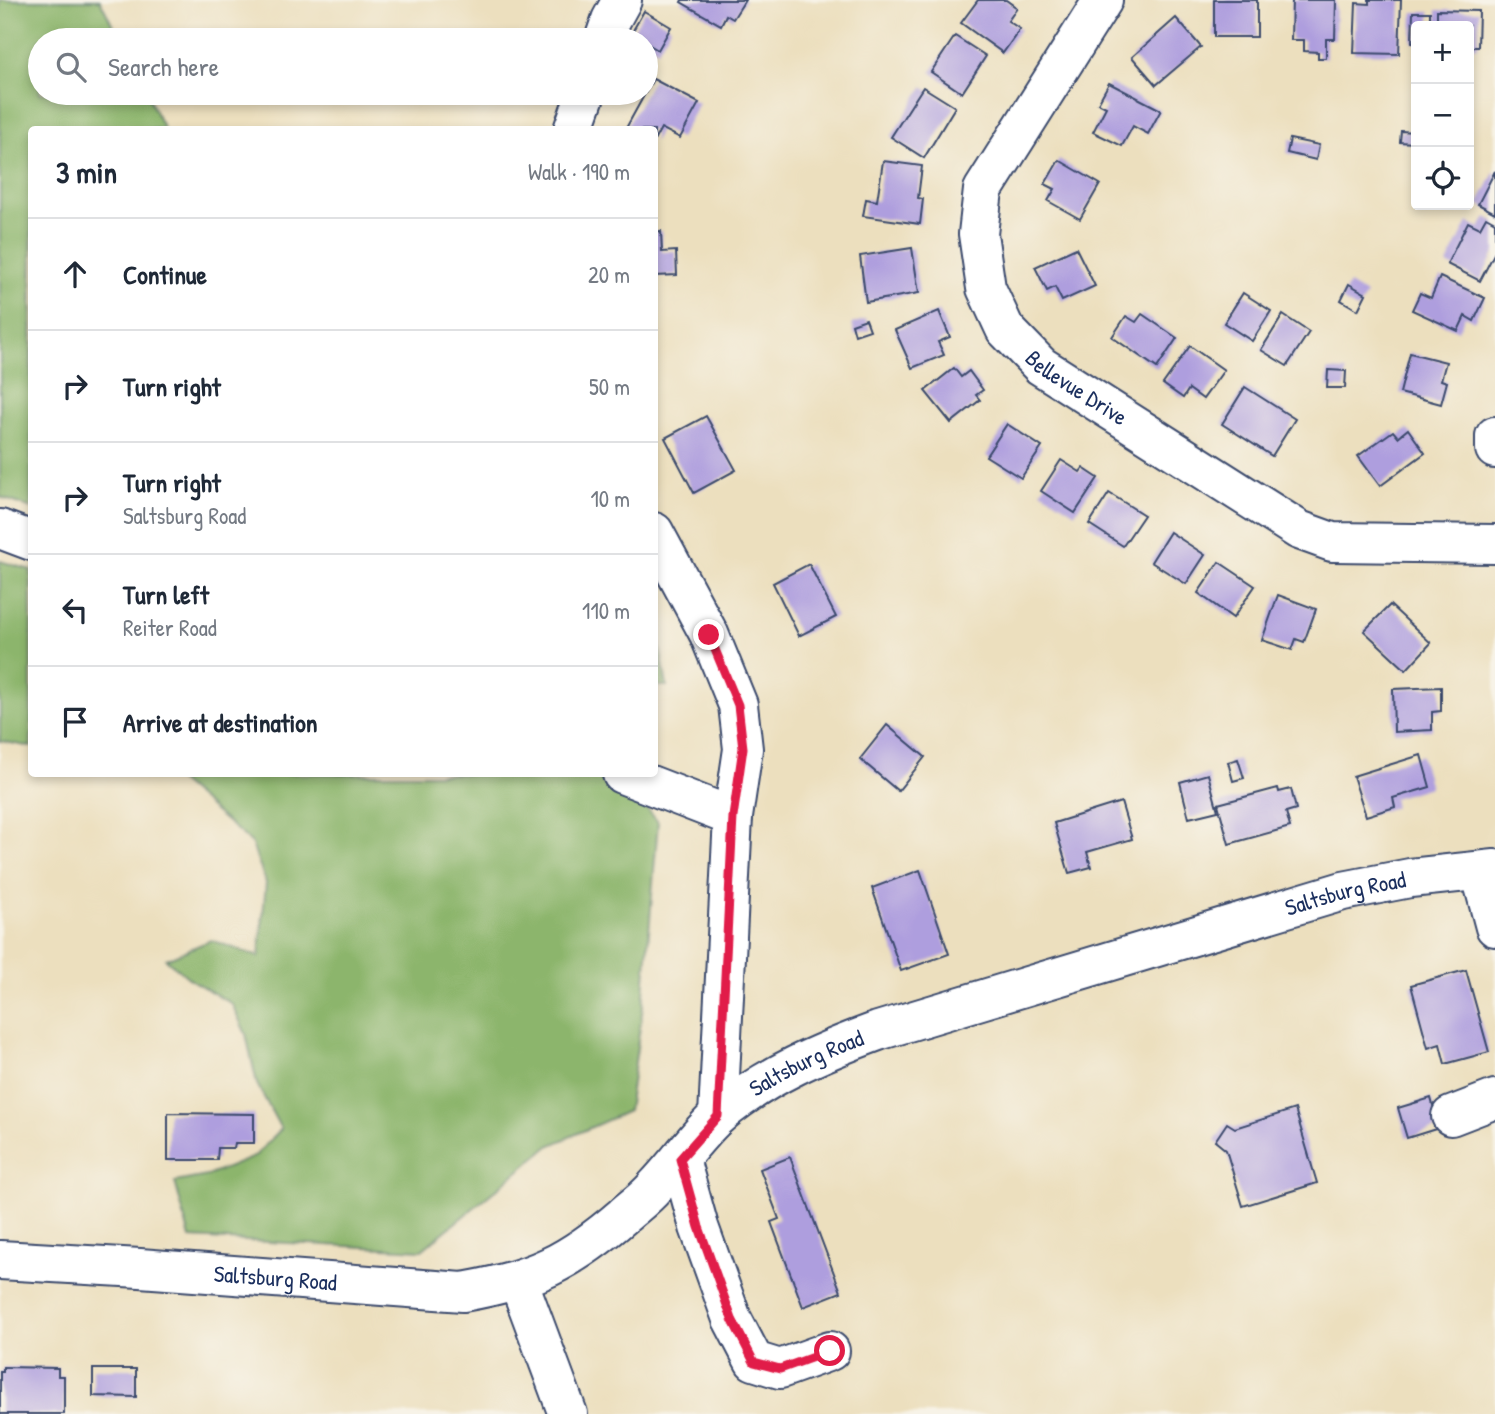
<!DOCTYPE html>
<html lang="en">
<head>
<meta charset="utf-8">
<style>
  :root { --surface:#fff; --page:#f6f6f7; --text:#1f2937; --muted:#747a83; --line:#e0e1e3 }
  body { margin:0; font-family:"Patrick Hand",sans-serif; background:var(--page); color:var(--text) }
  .controls { position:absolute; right:21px; top:21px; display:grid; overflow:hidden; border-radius:7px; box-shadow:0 4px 10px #0003 }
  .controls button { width:63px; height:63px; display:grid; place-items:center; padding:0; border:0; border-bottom:2px solid var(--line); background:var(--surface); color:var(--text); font:35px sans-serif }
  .stop { position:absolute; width:21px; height:21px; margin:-16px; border:5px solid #e11d48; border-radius:50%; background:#fff }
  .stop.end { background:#e11d48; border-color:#fff; box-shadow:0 2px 7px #0008 }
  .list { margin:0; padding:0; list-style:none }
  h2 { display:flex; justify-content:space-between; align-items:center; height:91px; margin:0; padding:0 28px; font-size:30px }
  h2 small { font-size:23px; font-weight:400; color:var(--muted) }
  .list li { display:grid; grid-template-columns:46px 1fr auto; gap:21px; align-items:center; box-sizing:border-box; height:112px; padding:0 28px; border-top:2px solid var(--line) }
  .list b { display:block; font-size:26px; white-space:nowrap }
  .list p { margin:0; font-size:23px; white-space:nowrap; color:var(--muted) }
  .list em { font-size:23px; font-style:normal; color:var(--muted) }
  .icon { flex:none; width:38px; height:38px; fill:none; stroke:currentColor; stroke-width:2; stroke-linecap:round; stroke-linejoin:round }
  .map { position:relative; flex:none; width:1495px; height:1414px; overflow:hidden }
  .search { position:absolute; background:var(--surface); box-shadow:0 4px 10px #0003; left:28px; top:28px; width:630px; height:77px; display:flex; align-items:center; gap:18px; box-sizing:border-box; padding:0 24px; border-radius:38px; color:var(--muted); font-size:26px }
  .panel { position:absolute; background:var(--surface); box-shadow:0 4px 10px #0003; left:28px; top:126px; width:630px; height:651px; border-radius:7px }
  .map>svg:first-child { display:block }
  .forest { fill:#8cb56c; stroke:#547265; stroke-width:2 }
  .building { fill:#ae9ede }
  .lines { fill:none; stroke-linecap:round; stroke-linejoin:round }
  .minor-casing { stroke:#3a496c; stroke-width:42 }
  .major-casing { stroke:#3a496c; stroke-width:42 }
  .minor { stroke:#fff; stroke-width:38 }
  .major { stroke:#fff; stroke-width:38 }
  .route { stroke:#e11d48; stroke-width:9 }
  .labels { text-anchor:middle; stroke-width:7; stroke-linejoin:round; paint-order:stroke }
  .street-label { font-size:23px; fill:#1b2f5e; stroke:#f7f3e8 }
</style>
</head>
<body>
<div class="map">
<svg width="1495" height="1414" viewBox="0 0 1495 1414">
  <rect width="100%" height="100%" fill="#f7f3e8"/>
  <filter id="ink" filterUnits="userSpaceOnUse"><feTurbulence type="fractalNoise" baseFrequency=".0143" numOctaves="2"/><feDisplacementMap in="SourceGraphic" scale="14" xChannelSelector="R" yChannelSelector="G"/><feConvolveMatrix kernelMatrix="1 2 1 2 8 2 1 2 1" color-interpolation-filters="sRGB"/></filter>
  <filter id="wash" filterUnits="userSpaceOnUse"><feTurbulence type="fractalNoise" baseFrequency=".00686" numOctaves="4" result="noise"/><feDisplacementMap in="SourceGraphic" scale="28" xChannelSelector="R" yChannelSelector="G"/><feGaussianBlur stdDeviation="1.57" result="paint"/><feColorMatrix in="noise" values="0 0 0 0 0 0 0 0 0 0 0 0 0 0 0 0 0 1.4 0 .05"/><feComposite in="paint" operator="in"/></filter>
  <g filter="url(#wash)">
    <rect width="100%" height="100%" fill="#ecdfbe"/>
    <g class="forest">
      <polygon points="0,0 100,0 120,40 40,40 40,93 146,93 164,129 32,130 31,508 0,497"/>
      <polygon points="0,561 31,570 31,747 0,741"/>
      <polygon points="655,623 656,626 667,686 655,686"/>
      <polygon points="170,774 618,774 658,822 643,1006 628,1111 549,1146 422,1250 190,1238 175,1182 207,1176 254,1157 281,1129 257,1084 246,1034 232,1004 191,980 166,959 211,940 259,957 266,883 251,842"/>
    </g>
    <g id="blocks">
      <g class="building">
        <polygon points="682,0 745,0 733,19 726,15 721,25 681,2"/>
        <polygon points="978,0 1006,0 1017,8 1008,21 1020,29 1003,53 961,23"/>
        <rect x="1214" y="0" width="43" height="37"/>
        <polygon points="1292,0 1336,0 1335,39 1326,39 1326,58 1318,58 1318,52 1304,51 1304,40 1291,40"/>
        <polygon points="1369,0 1401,0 1399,54 1354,53 1356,3 1369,4"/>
        <polygon points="1437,10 1479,11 1478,47 1469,47 1469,26 1416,26 1416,43 1412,42 1413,12 1430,12 1430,23 1437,23"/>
        <polygon points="644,11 671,27 658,50 646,43 646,40 631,34"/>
        <polygon points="1176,18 1201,47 1156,85 1132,57"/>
        <polygon points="955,36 986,56 962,93 931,72"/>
        <polygon points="653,79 699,103 680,138 661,128 654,141 654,130 625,130"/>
        <polygon points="1109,83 1161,110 1148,134 1133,126 1122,146 1093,132 1106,107 1098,103"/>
        <polygon points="923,87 955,107 924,158 891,137"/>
        <polygon points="1401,131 1414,132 1413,143 1400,142"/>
        <polygon points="1290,139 1319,145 1316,160 1287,153"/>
        <polygon points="1059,160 1100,184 1080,219 1048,201 1055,189 1045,184"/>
        <polygon points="883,161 922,166 918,198 923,199 920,224 863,216 866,199 877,201"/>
        <polygon points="1495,171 1495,213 1478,204"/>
        <polygon points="1486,217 1495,222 1495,252 1480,281 1447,264 1468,222 1480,228"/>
        <polygon points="661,231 662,252 676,251 677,275 654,276 654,232"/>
        <polygon points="912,248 919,293 866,302 860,256"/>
        <polygon points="1076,248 1095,286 1062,301 1055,287 1047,291 1035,267"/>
        <polygon points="1440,277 1485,298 1474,321 1465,316 1458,331 1412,310 1420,293 1431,298"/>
        <polygon points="1349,284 1366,294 1358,310 1341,300"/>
        <polygon points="1243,293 1271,311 1252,341 1224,323"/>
        <polygon points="939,311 950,337 938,342 944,355 912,368 895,330"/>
        <polygon points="1142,314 1177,338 1157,368 1112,337 1126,316 1136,322"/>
        <polygon points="1283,315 1309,332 1287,366 1261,350"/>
        <polygon points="866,319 870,330 855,335 852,324"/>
        <polygon points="1190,346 1224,370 1203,399 1189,389 1183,398 1163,384"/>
        <polygon points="1410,353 1446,362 1441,380 1447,382 1441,404 1400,393"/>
        <polygon points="954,368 961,377 969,371 983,390 976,395 980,400 951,423 925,391"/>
        <polygon points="1328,370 1346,371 1345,388 1327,388"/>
        <polygon points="1245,387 1295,419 1272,456 1222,424"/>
        <polygon points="706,416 736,470 694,493 665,438"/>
        <polygon points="1007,424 1042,447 1021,478 986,456"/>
        <polygon points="1408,429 1425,453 1380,486 1358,456 1393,431 1398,437"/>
        <polygon points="1061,460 1080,472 1083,468 1098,478 1075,513 1041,491"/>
        <polygon points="1109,493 1144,515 1123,546 1089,524"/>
        <polygon points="1170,532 1205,555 1186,584 1151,562"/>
        <polygon points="1219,562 1255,586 1233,618 1198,593"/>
        <polygon points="809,564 836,617 799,636 773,583"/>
        <polygon points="1278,595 1316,609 1304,642 1296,639 1292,650 1262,640"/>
        <polygon points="1390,605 1431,643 1406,670 1364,631"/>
        <polygon points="1441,687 1441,711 1432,712 1432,730 1394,732 1393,689"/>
        <polygon points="887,725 925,757 898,791 860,759"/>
        <polygon points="1421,755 1430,787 1393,798 1395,807 1366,816 1353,776"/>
        <polygon points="1238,759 1244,778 1233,781 1228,762"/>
        <polygon points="1208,774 1218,811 1189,818 1180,782"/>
        <polygon points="1278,788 1279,792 1291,789 1296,809 1286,812 1290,827 1229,844 1218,804"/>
        <polygon points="1121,802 1132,839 1087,852 1091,867 1069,873 1054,823"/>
        <polygon points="920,870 949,954 901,971 872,888"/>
        <polygon points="1466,970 1489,1052 1445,1064 1440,1044 1428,1048 1411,985"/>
        <polygon points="1431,1098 1439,1128 1407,1138 1398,1108"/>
        <polygon points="1295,1109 1317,1183 1243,1206 1226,1150 1215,1141 1227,1123 1235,1128"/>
        <polygon points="168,1113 254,1114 254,1143 235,1143 234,1148 218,1148 217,1160 168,1160"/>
        <polygon points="790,1157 841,1292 803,1307 771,1222 779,1219 760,1169"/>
        <polygon points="3,1367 58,1368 58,1376 64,1376 64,1414 0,1414 0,1372 3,1372"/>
        <polygon points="93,1369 136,1369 136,1397 93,1396"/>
      </g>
    </g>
  </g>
  <g filter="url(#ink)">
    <use href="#blocks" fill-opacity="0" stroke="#3a496c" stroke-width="2"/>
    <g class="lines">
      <defs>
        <g id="minor">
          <path id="s1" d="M 1103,0 L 983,190 L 978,234 L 986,288 L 1005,329 L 1041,366 L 1299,530 L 1332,542 L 1495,544"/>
          <polyline points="604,40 611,20 622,0"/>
          <polyline points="573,130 586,93"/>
          <polyline points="1495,436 1495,449"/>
          <polyline points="0,529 32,541"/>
          <polyline points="654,532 709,634 738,705 743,749 733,817 718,1116"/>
          <polyline points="622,774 733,817"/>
          <polyline points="1480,871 1495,927"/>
          <polyline points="1451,1116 1495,1099"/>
          <polyline points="680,1159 699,1227 732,1319 754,1361 780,1369 830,1351"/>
          <polyline points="518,1280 568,1414"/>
        </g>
        <g id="major">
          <path id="s2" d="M 0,1260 L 140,1268 L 463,1292 C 533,1280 570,1262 623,1216 C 634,1206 646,1198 655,1187 C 677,1164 696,1136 719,1115 C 766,1075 821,1052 878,1031 L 1343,891 L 1410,878 L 1495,869"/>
        </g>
      </defs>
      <use href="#minor" class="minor-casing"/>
      <use href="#major" class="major-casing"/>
      <use href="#minor" class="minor"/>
      <use href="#major" class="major"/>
    </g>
  </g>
  <g class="lines" filter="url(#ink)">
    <polyline class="route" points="709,635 738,705 743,748 733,817 718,1116 680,1159 699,1227 732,1319 754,1362 780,1369 830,1351"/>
  </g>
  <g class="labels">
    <g class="street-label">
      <text dy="8" stroke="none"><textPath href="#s1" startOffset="462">Bellevue Drive</textPath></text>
      <text dy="8" stroke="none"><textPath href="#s2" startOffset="1452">Saltsburg Road</textPath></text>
      <text dy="8" stroke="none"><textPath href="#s2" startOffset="886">Saltsburg Road</textPath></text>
      <text dy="8" stroke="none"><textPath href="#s2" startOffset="276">Saltsburg Road</textPath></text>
    </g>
  </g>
</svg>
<div class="controls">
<button>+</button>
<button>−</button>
<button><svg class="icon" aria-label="locate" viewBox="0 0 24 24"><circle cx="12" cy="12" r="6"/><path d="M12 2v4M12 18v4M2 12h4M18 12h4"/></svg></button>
</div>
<div class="stop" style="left:830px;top:1351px"></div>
<div class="stop end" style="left:709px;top:635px"></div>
<div class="search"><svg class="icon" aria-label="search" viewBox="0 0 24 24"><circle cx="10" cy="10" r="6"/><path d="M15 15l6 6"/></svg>Search here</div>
<section class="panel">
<h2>3 min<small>Walk · 190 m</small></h2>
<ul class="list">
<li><svg class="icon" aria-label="ahead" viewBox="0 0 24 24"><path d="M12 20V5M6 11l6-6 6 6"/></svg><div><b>Continue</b></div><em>20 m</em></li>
<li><svg class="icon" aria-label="right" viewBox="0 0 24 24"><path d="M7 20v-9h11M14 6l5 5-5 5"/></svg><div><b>Turn right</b></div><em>50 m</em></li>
<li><svg class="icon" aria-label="right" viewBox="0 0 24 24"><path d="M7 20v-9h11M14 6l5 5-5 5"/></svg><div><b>Turn right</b><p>Saltsburg Road</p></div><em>10 m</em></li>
<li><svg class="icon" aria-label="left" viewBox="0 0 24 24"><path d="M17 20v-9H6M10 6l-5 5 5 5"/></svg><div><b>Turn left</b><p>Reiter Road</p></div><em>110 m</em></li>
<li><svg class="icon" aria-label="arrive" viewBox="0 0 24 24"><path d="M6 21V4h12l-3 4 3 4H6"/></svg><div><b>Arrive at destination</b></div></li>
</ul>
</section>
</div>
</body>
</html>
